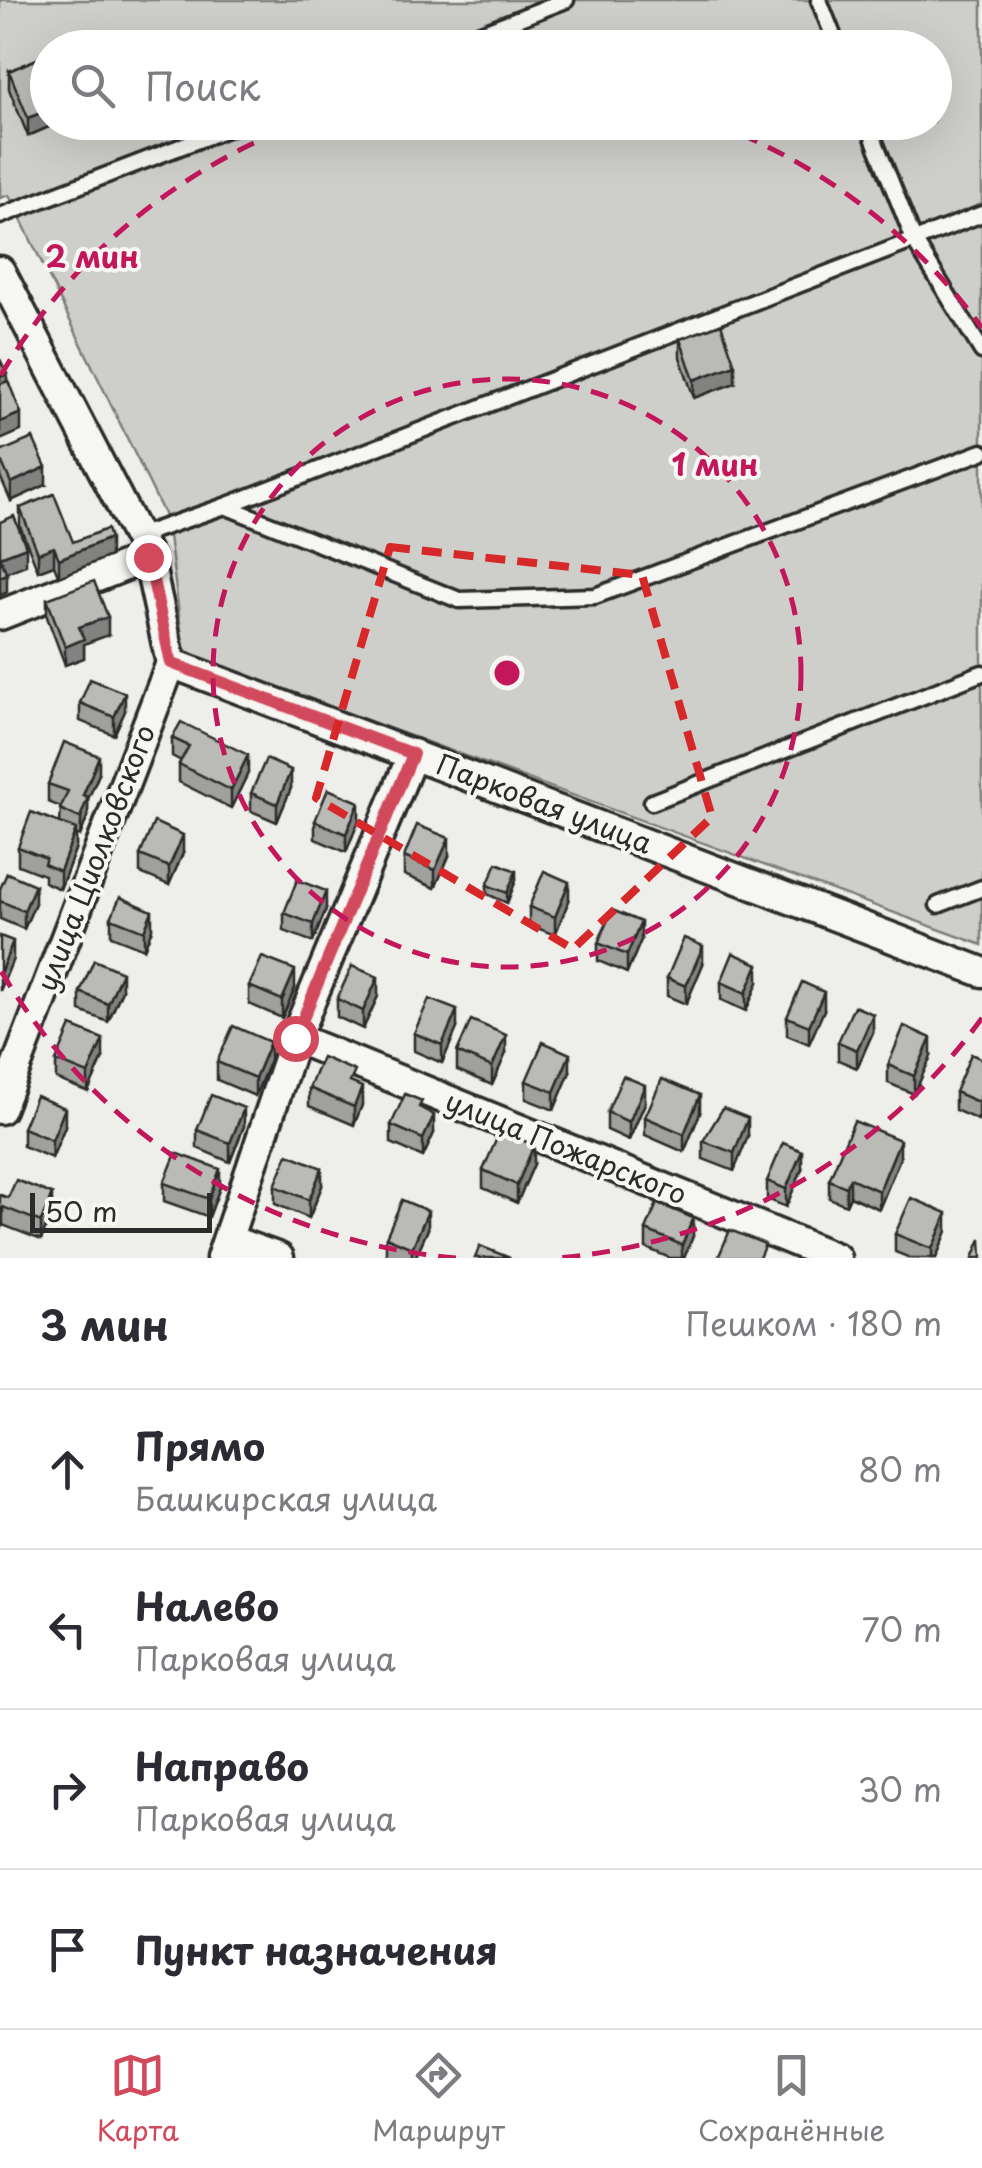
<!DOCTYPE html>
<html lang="ru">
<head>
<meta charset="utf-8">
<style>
  :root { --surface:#fff; --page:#f7f7f7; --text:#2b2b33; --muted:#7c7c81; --line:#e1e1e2; --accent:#d1495b }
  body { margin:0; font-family:"Playpen Sans",sans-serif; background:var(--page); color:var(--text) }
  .scale { position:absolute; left:30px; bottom:25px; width:182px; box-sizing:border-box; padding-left:10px; border:5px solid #2b2b2b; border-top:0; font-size:28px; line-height:35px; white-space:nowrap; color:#2b2b2b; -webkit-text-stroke:8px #f6f6f2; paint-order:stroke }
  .stop { position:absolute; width:30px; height:30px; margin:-22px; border:8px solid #d1495b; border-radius:50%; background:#fff }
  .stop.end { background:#d1495b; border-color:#fff; box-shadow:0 2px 10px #0008 }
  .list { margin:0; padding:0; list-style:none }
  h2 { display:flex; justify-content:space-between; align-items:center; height:130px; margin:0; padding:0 40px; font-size:42px }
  h2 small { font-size:32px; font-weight:400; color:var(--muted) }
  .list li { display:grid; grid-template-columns:65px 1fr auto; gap:30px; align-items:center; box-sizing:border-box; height:160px; padding:0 40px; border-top:2px solid var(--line) }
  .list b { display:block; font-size:38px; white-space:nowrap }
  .list p { margin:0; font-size:32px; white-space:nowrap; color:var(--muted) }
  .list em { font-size:32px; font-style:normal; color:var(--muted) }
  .icon { flex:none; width:55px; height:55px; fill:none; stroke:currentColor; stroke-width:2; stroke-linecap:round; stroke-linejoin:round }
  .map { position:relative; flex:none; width:982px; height:1258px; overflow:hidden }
  .search { position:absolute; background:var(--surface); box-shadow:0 10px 40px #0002; left:30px; right:30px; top:30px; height:110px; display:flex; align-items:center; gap:25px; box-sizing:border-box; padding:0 35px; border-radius:55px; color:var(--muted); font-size:38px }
  .sheet { height:770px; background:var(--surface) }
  nav { display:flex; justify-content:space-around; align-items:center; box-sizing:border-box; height:140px; border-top:2px solid var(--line); background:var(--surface); font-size:28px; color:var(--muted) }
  nav a { display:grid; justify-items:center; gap:5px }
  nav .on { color:var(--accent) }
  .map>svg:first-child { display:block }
  .green { fill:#cececa; stroke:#7c7c7a; stroke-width:2.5; fill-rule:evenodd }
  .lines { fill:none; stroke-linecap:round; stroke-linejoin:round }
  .lane-casing { stroke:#2b2b2b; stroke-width:21 }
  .street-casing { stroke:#2b2b2b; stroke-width:35 }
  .lane { stroke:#f6f6f2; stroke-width:14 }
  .street { stroke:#f6f6f2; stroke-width:28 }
  .wall { fill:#a0a09d; stroke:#2b2b2b; stroke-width:2.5 }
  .shaded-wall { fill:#828280; stroke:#2b2b2b; stroke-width:2.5 }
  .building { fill:#babab7; stroke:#2b2b2b; stroke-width:2.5 }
  .route { stroke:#d1495b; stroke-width:12 }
  .marked { fill:none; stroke:#d62828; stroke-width:8; stroke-dasharray:20 12; stroke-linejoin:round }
  .ring { fill:none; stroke:#c2185b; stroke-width:5; stroke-dasharray:18 12 }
  .labels { text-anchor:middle; stroke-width:8; stroke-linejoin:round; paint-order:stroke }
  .street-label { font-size:28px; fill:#2b2b2b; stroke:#f6f6f2 }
  .centre { fill:#c2185b; stroke:#f6f6f2; stroke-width:5 }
  .ring-label { font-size:30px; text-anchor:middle; font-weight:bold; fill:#c2185b; stroke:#f6f6f2; stroke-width:8; stroke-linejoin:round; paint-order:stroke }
</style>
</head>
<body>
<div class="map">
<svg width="982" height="1258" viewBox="0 0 982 1258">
  <rect width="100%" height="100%" fill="#eeeeea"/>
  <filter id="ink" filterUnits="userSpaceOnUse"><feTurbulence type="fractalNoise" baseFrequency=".01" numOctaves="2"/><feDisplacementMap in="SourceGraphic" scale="20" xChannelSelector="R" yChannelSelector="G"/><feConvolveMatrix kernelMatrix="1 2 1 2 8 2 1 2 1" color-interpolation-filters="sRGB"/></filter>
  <g filter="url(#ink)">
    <path class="green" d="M 0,0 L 982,0 L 982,945 L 184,653 L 167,520 L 9,195 L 0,198 ZM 48,48 L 934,48 L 934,122 L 48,122 Z"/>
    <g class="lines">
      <defs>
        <g id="lane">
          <polyline points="819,0 838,48"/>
          <polyline points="442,48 566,0"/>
          <polyline points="867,122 914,240 982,351"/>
          <polyline points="0,216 245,122"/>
          <polyline points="225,506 459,600 595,596 982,452"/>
          <polyline points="138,536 225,506 982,214"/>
          <polyline points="652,802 982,673"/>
          <polyline points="938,905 982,888"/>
        </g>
        <g id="street">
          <polyline points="0,271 148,557 171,663 982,972"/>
          <polyline points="0,615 148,557"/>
          <polyline points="295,1038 836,1258"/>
          <polyline points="0,1109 171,663"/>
          <polyline points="229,1240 279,1258"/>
          <polyline points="221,1258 295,1038 413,754"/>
        </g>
      </defs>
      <use href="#lane" class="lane-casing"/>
      <use href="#street" class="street-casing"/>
      <use href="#lane" class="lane"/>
      <use href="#street" class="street"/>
    </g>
    <g class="wall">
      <polygon points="9,71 48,122 60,122 28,136 9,89"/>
      <polygon points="680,339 735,383 694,398 680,357"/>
      <polygon points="0,452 46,485 11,501 0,476"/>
      <polygon points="20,508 73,542 110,556 59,577 54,565 38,571 20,526"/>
      <polygon points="47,599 108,635 84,644 84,658 65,665 47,617"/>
      <polygon points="80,703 125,711 114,735 80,721"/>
      <polygon points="172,738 248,773 231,808 179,782 179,764 181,761 172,756"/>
      <polygon points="99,774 88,799 88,815 80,836 76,834 76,847 60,889 44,882 44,875 18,865 18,847 60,823 61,807 48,802 48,784"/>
      <polygon points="291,788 277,822 251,811 251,793"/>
      <polygon points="359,820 346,852 315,839 315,821"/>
      <polygon points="183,853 169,885 140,873 140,855"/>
      <polygon points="449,856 435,888 404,875 404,857"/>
      <polygon points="516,880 507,903 487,894 487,885"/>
      <polygon points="0,889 35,903 24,929 0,919"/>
      <polygon points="569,900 555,935 529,925 529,907"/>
      <polygon points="326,909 313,942 284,931 284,913"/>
      <polygon points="111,918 152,929 144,949 111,936"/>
      <polygon points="641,940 627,973 598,961 598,943"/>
      <polygon points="703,964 686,1004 667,996 667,978"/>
      <polygon points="721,982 758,982 746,1011 721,1000"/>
      <polygon points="249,986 295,988 282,1018 249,1004"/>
      <polygon points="122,990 108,1022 80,1011 80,992"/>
      <polygon points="378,996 363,1029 337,1017 337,999"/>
      <polygon points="824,1010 809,1044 787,1035 787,1017"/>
      <polygon points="457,1028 442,1063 414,1051 414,1033"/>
      <polygon points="873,1032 857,1068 838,1060 838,1042"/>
      <polygon points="457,1052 506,1053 492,1085 457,1070"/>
      <polygon points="931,1056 914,1094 888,1083 888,1065"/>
      <polygon points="103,1058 88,1092 56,1079 56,1061"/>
      <polygon points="982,1059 982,1111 978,1120 955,1110 955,1092"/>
      <polygon points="270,1060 255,1096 217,1080 217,1062"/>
      <polygon points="570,1072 554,1110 526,1099 526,1081"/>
      <polygon points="355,1084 362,1105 354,1125 309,1106 309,1088"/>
      <polygon points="645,1103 629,1140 607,1130 607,1112"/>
      <polygon points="700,1113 684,1152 645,1135 645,1117"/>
      <polygon points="391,1125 434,1133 423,1157 391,1143"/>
      <polygon points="65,1126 52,1158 23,1146 23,1128"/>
      <polygon points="244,1126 230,1162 197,1148 197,1130"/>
      <polygon points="748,1136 734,1171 703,1159 703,1141"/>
      <polygon points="900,1158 879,1209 850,1196 846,1205 829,1198 829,1180"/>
      <polygon points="534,1164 517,1203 483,1188 483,1170"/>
      <polygon points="802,1169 786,1207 767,1199 767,1181"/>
      <polygon points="164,1183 220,1187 209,1217 164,1201"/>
      <polygon points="275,1186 322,1186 309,1218 275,1204"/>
      <polygon points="0,1195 52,1212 41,1240 3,1225 0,1232"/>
      <polygon points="428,1229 415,1258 393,1258 386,1255 386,1237"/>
      <polygon points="646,1230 693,1236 684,1258 670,1258 646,1248"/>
      <polygon points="947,1231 936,1258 910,1258 895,1252 895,1234"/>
    </g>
    <g class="shaded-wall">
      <polygon points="48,110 48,122 60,122 28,136 28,118"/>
      <polygon points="735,365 735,383 694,398 694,380"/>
      <polygon points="7,374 7,392 0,395 0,377"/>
      <polygon points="21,413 21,431 0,440 0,422"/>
      <polygon points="46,467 46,485 11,501 11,483"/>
      <polygon points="110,538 110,556 59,577 59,559"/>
      <polygon points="26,547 26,565 0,575 0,557"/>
      <polygon points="54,547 54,565 38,571 38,553"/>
      <polygon points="7,574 7,592 0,595 0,577"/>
      <polygon points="108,617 108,635 84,644 84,658 65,665 65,647 79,627"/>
      <polygon points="125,693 125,711 114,735 114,717"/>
      <polygon points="248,755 248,773 231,808 231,790"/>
      <polygon points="99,756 99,774 88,799 88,815 80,836 83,795"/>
      <polygon points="291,770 291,788 277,822 277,804"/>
      <polygon points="359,802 359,820 346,852 346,834"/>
      <polygon points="76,829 76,847 60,889 60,871"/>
      <polygon points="183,835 183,853 169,885 169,867"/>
      <polygon points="449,838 449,856 435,888 435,870"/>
      <polygon points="516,871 516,880 507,903 507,893"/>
      <polygon points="569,882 569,900 555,935 555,917"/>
      <polygon points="35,885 35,903 24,929 24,911"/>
      <polygon points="326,891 326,909 313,942 313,924"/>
      <polygon points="152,911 152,929 144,949 144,931"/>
      <polygon points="641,922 641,940 627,973 627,955"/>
      <polygon points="13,941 13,959 0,991 0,973"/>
      <polygon points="703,946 703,964 686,1004 686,986"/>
      <polygon points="758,964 758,982 746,1011 746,993"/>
      <polygon points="295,970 295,988 282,1018 282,1000"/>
      <polygon points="122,972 122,990 108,1022 108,1004"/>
      <polygon points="378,977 378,996 363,1029 363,1011"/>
      <polygon points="824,992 824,1010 809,1044 809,1026"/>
      <polygon points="457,1010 457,1028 442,1063 442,1045"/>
      <polygon points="873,1014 873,1032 857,1068 857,1050"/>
      <polygon points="506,1035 506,1053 492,1085 492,1067"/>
      <polygon points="931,1038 931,1056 914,1094 914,1076"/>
      <polygon points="103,1039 103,1058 88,1092 88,1074"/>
      <polygon points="270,1042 270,1060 255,1096 255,1078"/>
      <polygon points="570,1054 570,1072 554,1110 554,1092"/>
      <polygon points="645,1085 645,1103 629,1140 629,1122"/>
      <polygon points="362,1087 362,1105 354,1125 354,1107"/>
      <polygon points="982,1092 982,1111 978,1120 978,1102"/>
      <polygon points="700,1095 700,1113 684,1152 684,1134"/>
      <polygon points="65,1108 65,1126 52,1158 52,1140"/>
      <polygon points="244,1108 244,1126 230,1162 230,1143"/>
      <polygon points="434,1115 434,1133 423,1157 423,1139"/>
      <polygon points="748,1118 748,1136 734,1171 734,1153"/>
      <polygon points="900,1140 900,1158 879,1209 879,1191"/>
      <polygon points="534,1145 534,1164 517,1203 517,1185"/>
      <polygon points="802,1151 802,1169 786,1207 786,1189"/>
      <polygon points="322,1168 322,1186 309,1218 309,1200"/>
      <polygon points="220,1169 220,1187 209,1217 209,1199"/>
      <polygon points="850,1178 850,1196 846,1205 846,1187"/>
      <polygon points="52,1194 52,1212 41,1240 41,1222"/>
      <polygon points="3,1207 3,1225 0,1232 0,1214"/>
      <polygon points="428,1211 428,1229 415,1258 412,1258 412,1248"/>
      <polygon points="947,1213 947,1231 936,1258 932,1258 932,1249"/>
      <polygon points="693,1218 693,1236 684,1258 682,1258 682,1245"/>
    </g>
    <g class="building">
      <polygon points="46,55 48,60 48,110 28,118 9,71"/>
      <polygon points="721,324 735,365 694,380 680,339"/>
      <polygon points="0,359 7,374 0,377"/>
      <polygon points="8,381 21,413 0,422 0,384"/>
      <polygon points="33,438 46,467 11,483 0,458 0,452"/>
      <polygon points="54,494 73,542 107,529 110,538 59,559 54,547 38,553 20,508"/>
      <polygon points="14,516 26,547 0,557 7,574 0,577 0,522"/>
      <polygon points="94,581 108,617 79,627 84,639 65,647 47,599"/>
      <polygon points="90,679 125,693 114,717 80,703"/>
      <polygon points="181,722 248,755 231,790 179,764 189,746 172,738"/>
      <polygon points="64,742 99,756 83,795 88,797 80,818 60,809 68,791 48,784"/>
      <polygon points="266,759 291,770 277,804 251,793"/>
      <polygon points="328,789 359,802 346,834 315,821"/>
      <polygon points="31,812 76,829 60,871 44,864 46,858 18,847"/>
      <polygon points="154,822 183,835 169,867 140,855"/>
      <polygon points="417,825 449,838 435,870 404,857"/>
      <polygon points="497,863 516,871 507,893 487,885"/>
      <polygon points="544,871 569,882 555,917 529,907"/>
      <polygon points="7,873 35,885 24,911 0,901 0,889"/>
      <polygon points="297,880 326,891 313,924 284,913"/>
      <polygon points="120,897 152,911 144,931 111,918"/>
      <polygon points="612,910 641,922 627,955 598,943"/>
      <polygon points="0,936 13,941 0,973"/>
      <polygon points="684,938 703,946 686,986 667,978"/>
      <polygon points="733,953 758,964 746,993 721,982"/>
      <polygon points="262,957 295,970 282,1000 249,986"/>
      <polygon points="94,960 122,972 108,1004 80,992"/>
      <polygon points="352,966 378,977 363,1011 337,999"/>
      <polygon points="802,982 824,992 809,1026 787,1017"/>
      <polygon points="429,999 457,1010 442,1045 414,1033"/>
      <polygon points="854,1006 873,1014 857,1050 838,1042"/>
      <polygon points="471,1020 506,1035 492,1067 457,1052"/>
      <polygon points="71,1026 103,1039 88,1074 56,1061"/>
      <polygon points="233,1026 270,1042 255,1078 217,1062"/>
      <polygon points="904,1026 931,1038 914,1076 888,1065"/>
      <polygon points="543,1042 570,1054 554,1092 526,1081"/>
      <polygon points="971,1054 982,1059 982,1092 978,1102 955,1092"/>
      <polygon points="322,1057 355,1071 350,1082 362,1087 354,1107 309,1088"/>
      <polygon points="623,1076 645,1085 629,1122 607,1112"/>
      <polygon points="662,1079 700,1095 684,1134 645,1117"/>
      <polygon points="405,1094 422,1101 419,1107 434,1115 423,1139 391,1125"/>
      <polygon points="211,1095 244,1108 230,1143 197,1130"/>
      <polygon points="36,1096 65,1108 52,1140 23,1128"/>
      <polygon points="723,1108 748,1118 734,1153 703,1141"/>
      <polygon points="854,1121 900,1140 879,1191 850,1178 846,1187 829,1180"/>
      <polygon points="500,1131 534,1145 517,1185 483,1170"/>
      <polygon points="783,1143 802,1151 786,1189 767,1181"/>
      <polygon points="176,1153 220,1169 209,1199 164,1183"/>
      <polygon points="288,1154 322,1168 309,1200 275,1186"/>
      <polygon points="16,1180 52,1194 41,1222 3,1207 0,1214 0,1195 8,1198"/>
      <polygon points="911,1198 947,1213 932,1249 895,1234"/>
      <polygon points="402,1200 428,1211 412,1248 386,1237"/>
      <polygon points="657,1203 693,1218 682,1245 646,1230"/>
      <polygon points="730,1230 765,1244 759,1258 718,1258"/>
      <polygon points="981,1239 982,1258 973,1258"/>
      <polygon points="480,1246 510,1258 475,1258"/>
    </g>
  </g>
  <g class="lines" filter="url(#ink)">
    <polyline class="route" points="148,557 171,663 413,754 295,1038"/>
  </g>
  <path class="marked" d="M 390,547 L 642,575 L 712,817 L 573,949 L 316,798 Z"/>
  <g class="ring">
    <circle cx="507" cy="673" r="294"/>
    <path d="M982 1018A587 587 0 0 1 558 1258M456 1258A587 587 0 0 1 1 971M1 375A587 587 0 0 1 301 123M713 123A587 587 0 0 1 982 328"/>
  </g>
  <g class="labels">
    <g class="street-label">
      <text transform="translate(544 804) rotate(21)" y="10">Парковая улица</text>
      <text transform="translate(96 858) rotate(-69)" y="10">улица Циолковского</text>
      <text transform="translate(566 1148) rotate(22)" y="10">улица Пожарского</text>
    </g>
  </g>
  <circle cx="507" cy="673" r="15" class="centre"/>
  <g class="ring-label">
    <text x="92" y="268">2 мин</text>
    <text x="715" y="476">1 мин</text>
  </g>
</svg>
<div class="scale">50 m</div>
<div class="stop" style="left:295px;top:1038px"></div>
<div class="stop end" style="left:148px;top:557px"></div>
<div class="search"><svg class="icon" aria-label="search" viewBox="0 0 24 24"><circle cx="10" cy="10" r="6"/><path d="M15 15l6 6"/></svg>Поиск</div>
</div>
<section class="sheet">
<h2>3 мин<small>Пешком · 180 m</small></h2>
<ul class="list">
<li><svg class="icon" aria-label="ahead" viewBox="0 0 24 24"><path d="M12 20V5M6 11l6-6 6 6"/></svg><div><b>Прямо</b><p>Башкирская улица</p></div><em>80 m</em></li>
<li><svg class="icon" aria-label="left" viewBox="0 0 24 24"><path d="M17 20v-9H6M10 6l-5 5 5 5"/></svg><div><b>Налево</b><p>Парковая улица</p></div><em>70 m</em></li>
<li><svg class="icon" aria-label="right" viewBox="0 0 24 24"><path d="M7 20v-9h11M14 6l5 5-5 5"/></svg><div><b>Направо</b><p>Парковая улица</p></div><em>30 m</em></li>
<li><svg class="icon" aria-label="arrive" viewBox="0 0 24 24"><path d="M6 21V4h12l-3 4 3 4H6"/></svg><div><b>Пункт назначения</b></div></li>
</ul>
</section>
<nav>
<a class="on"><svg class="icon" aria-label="map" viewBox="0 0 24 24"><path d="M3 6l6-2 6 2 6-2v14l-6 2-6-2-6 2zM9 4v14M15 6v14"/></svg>Карта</a>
<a><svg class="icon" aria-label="directions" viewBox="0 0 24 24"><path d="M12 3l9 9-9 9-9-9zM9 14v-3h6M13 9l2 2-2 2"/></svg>Маршрут</a>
<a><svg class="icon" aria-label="saved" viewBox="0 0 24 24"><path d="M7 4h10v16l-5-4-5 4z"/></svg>Сохранённые</a>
</nav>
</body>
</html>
